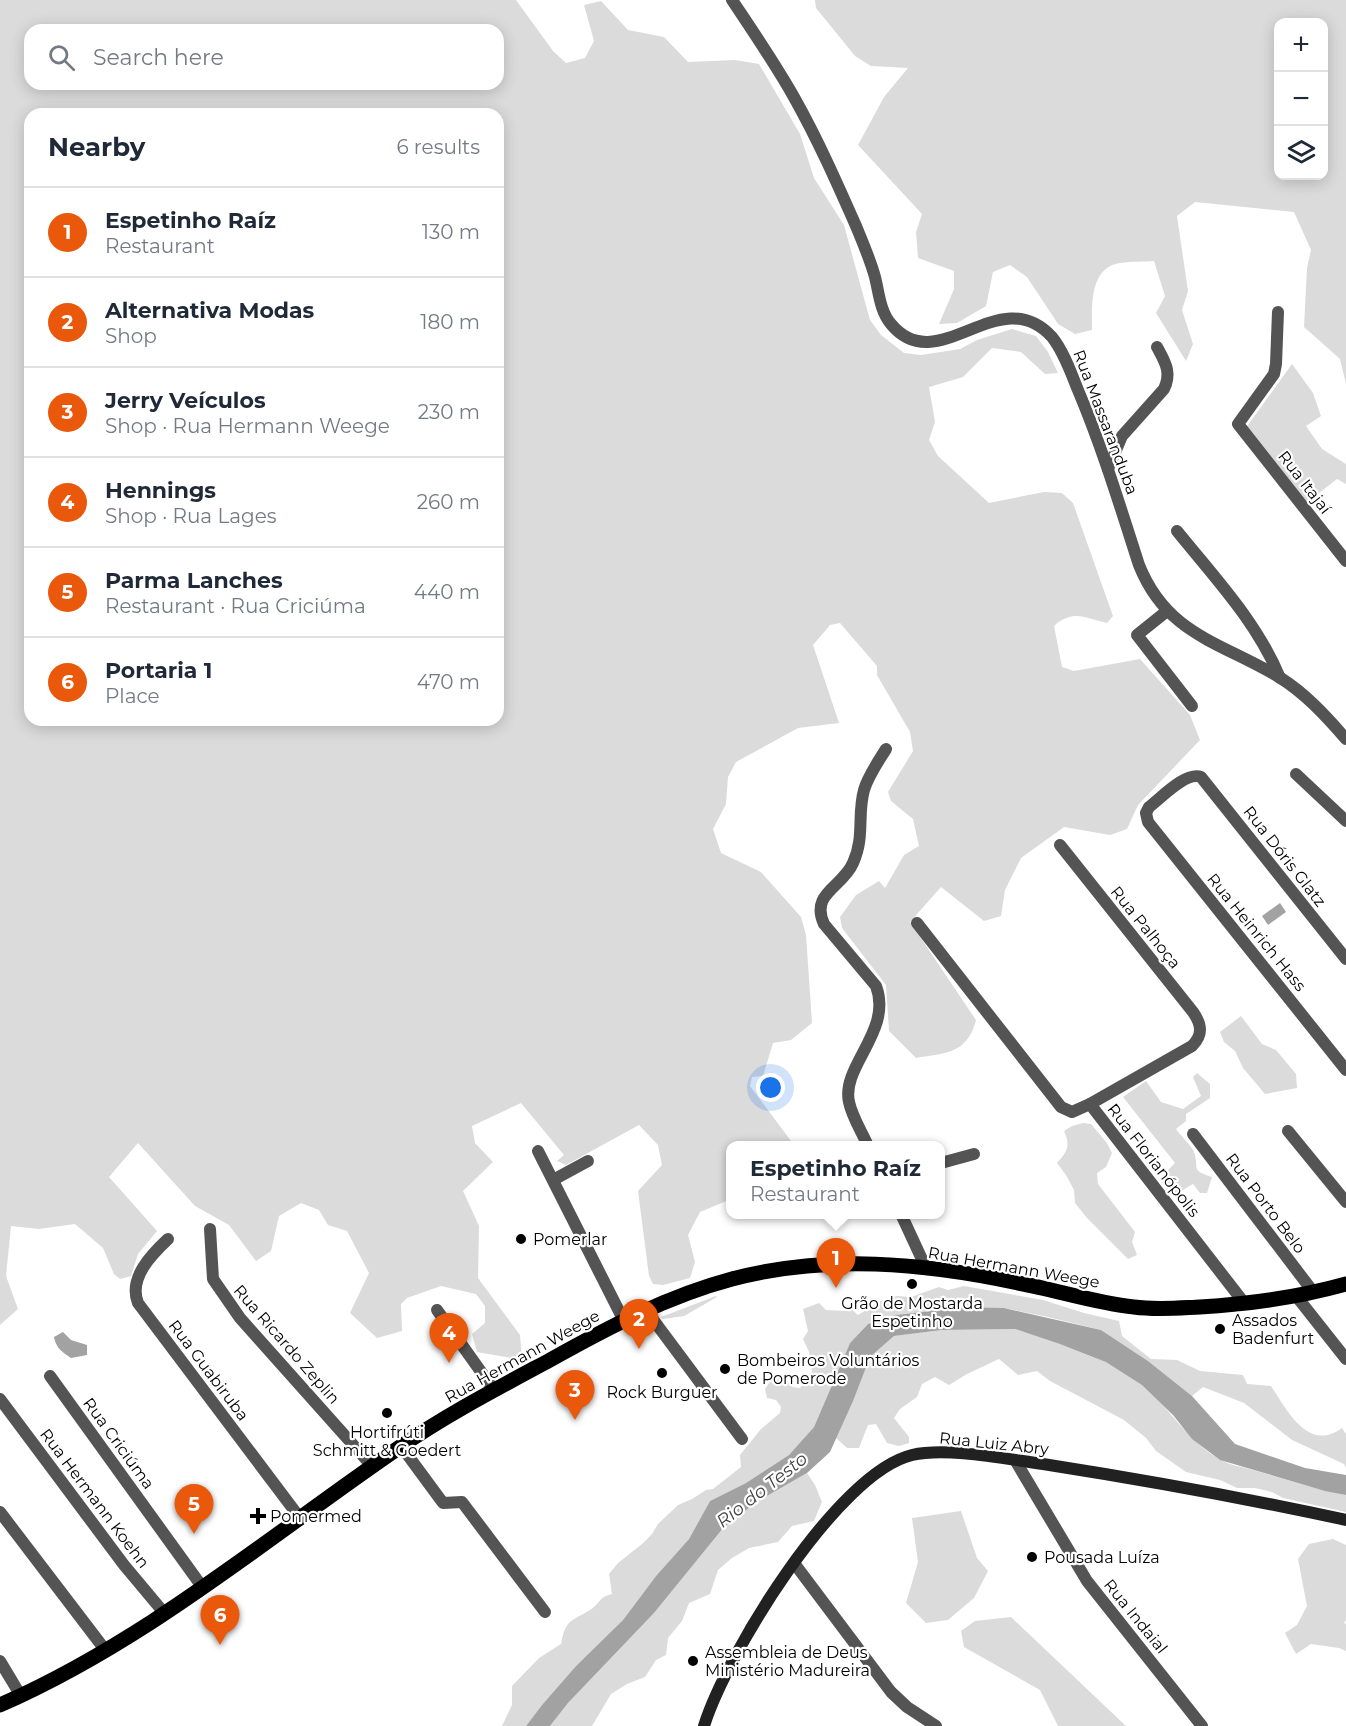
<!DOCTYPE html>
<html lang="en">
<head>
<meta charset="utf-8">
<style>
  :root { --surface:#fff; --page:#f2f2f3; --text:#1f2937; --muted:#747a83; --line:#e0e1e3; --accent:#ea580c }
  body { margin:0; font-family:Montserrat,sans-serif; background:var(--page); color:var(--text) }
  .controls { position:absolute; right:18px; top:18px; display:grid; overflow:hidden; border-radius:12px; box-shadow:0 3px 15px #0003 }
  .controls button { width:54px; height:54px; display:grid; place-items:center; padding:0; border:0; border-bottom:2px solid var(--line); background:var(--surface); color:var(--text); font:30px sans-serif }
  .you { position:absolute; left:771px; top:1088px; width:21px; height:21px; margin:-15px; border:4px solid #fff; border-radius:50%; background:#1a73e8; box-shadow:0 0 0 9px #1a73e833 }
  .badge { display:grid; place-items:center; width:39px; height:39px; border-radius:50%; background:var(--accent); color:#fff; font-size:20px; font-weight:700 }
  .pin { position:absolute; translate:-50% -50px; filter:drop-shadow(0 2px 3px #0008) }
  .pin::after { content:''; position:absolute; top:32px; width:21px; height:18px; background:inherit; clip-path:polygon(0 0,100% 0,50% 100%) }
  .popup { position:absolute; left:726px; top:1141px; width:219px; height:78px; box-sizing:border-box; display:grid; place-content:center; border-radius:12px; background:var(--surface); filter:drop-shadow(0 2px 4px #0005); font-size:20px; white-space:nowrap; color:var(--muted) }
  .popup b { font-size:22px; color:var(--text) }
  .popup::after { content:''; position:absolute; left:50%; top:100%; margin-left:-12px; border:12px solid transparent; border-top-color:var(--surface) }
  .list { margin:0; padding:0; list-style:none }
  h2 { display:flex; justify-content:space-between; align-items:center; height:78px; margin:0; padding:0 24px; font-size:26px }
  h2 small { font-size:20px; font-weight:400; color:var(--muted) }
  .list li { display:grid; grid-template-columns:39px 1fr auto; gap:18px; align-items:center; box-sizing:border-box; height:90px; padding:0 24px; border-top:2px solid var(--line) }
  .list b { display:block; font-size:22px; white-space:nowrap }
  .list p { margin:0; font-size:20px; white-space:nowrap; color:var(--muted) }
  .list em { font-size:20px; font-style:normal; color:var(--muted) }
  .icon { flex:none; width:33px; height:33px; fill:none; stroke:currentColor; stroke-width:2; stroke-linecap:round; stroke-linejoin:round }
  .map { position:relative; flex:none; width:1346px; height:1726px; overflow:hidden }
  .search { position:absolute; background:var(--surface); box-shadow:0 3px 15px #0003; left:24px; top:24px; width:480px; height:66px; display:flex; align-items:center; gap:15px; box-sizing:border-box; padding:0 21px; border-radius:18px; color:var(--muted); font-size:22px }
  .panel { position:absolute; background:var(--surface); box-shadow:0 3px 15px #0003; left:24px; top:108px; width:480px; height:618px; border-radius:18px }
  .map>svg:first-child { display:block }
  .green { fill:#dbdbdb; fill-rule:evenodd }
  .water { fill:#a2a2a2 }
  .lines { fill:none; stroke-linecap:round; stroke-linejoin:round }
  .street { stroke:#545454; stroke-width:12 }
  .secondary { stroke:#212121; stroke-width:12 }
  .primary { stroke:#000; stroke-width:15 }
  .poi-dot { fill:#000; stroke:#fff; stroke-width:2 }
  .labels { text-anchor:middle; stroke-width:4.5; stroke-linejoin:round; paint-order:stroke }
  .street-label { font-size:16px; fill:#000; stroke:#fff }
  .poi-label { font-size:16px; fill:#000; stroke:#fff; text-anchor:start }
  .water-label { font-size:18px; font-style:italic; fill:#434343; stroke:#fff }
</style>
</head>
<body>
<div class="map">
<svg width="1346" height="1726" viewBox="0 0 1346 1726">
  <rect width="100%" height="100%" fill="#fff"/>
  <g class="green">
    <path d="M 0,0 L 516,0 L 553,51 L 566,63 L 585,58 L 594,41 L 584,5 L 601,1 L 628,30 L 664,37 L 688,62 L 735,60 L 759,64 L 800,134 L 814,178 L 844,225 L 870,320 L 881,335 L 904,353 L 921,355 L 960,349 L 977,340 L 1012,329 L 1036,336 L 1048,352 L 1058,373 L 1045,374 L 1021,352 L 992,348 L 963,377 L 929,387 L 935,422 L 929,440 L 938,456 L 989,503 L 1044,492 L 1062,493 L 1073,503 L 1113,616 L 1107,623 C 1085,618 1073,609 1054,626 L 1062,667 L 1074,671 L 1140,659 L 1190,715 L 1200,740 L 1138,805 L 1127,829 L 1110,835 L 1064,827 L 1021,858 L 1005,890 L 1001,916 L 984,921 L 941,887 L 910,922 L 976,1020 C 967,1054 946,1053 916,1058 L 889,1031 L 886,985 L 842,928 L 840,917 L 856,895 L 879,881 L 885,888 L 904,855 L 919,846 L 913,819 L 891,801 L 888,792 L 913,751 L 910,732 L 877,675 L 877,666 L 840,623 L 830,625 L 813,645 L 839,723 L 798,728 L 736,762 L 728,777 L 726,804 L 713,829 L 721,853 L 761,872 L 801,917 L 806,935 L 812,1023 L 791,1040 L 773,1043 L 763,1076 L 752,1077 L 750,1086 L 794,1145 L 731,1146 L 731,1199 L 700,1212 L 688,1235 L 695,1262 L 690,1278 L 663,1285 L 653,1284 L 649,1276 L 638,1191 L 662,1165 L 658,1145 L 639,1125 L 566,1165 L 557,1161 L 564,1155 L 521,1103 L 472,1126 L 475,1143 L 493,1162 L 463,1191 L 479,1226 L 478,1278 L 520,1335 L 522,1360 L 477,1352 L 472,1334 L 485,1323 L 485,1306 L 476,1294 L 441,1286 L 407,1298 L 401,1304 L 402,1331 L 377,1338 L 350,1313 L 369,1273 L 347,1231 L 328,1225 L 319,1210 L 301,1203 L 279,1216 L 271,1251 L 256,1261 L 229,1225 L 195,1206 L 138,1143 L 109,1177 L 157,1231 L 138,1254 L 131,1276 L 120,1279 L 114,1274 L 103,1248 L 75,1224 L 39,1229 L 11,1226 L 6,1276 L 18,1309 L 0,1325 ZM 30,30 L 498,30 L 498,84 L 30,84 ZM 30,114 L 498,114 L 498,720 L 30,720 Z"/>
    <path d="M 815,0 L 1346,0 L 1346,384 L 1340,359 L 1304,327 L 1307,268 L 1311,250 L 1294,212 L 1195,202 L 1177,216 L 1188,291 L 1182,310 L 1193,344 L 1186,361 L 1156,313 L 1165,296 L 1154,261 C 1143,262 1131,261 1120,263 C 1089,268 1092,306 1092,330 L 1075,334 L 1058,324 L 1027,277 L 1010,265 L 993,272 L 986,306 L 957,323 L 939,324 L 954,289 L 954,271 L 918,258 L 916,232 L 922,214 L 858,145 L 884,97 L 908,68 L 871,66 L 855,56 L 816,8 ZM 1278,22 L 1324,22 L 1324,176 L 1278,176 Z"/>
    <polygon points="1292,364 1313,393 1321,416 1306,426 1322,449 1346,464 1346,484 1337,479 1305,504 1245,429"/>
    <polygon points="1241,1016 1262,1044 1276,1050 1296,1074 1297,1088 1265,1094 1243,1068 1235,1051 1224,1042 1220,1032"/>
    <path d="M 1197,1073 L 1210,1084 L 1210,1098 L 1186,1114 L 1186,1121 L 1176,1129 C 1181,1136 1190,1144 1194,1152 C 1200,1168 1189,1170 1212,1177 L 1207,1193 L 1200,1193 L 1193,1184 L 1172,1196 L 1159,1179 L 1175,1163 L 1123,1097 L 1146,1081 L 1161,1102 L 1183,1109 L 1201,1096 L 1193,1077 Z"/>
    <path d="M 1083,1123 L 1091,1124 L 1107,1143 L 1112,1153 L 1106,1167 L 1097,1173 L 1098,1184 L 1135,1232 L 1132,1242 L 1137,1255 L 1128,1259 L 1087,1218 L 1075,1203 L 1074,1190 L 1066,1175 L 1057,1163 C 1067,1152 1071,1146 1064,1131 L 1072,1126 Z"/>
    <path d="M 964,1286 L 1043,1300 L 1084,1313 L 1119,1321 L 1122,1336 L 1151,1359 L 1177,1360 L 1200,1371 L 1243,1375 L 1247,1384 L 1271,1386 C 1287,1410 1308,1453 1342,1428 L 1346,1434 L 1346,1468 L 1344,1464 L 1292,1440 L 1244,1403 L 1203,1387 L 1192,1396 L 1148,1361 L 1101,1330 L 1048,1317 L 1004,1308 L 966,1307 L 896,1315 L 868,1324 L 850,1343 L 814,1427 L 789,1455 L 746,1483 L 710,1501 L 689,1539 L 656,1576 L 623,1620 L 576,1666 L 542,1705 L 526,1726 L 502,1726 L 512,1705 L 512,1686 L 539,1658 L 561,1644 C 566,1619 570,1622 590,1610 C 601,1603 597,1598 612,1594 L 609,1574 L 618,1563 L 642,1544 L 652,1534 L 658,1524 L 678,1505 L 692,1499 L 706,1490 L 713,1489 L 741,1467 L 740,1455 L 761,1429 L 780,1413 L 781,1407 L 776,1400 L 767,1398 L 765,1389 L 771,1380 L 782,1376 L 793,1387 L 800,1388 L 812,1372 L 809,1352 L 803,1339 L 808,1331 L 803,1309 L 819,1303 L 826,1310 L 846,1311 L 849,1307 L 858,1315 L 878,1302 L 897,1296 L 911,1297 L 939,1287 L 948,1290 Z"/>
    <polygon points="716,1296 717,1297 684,1316 663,1319 661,1317"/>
    <path d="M 1015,1329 C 1056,1342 1112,1358 1144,1386 C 1170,1409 1188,1441 1219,1459 C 1228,1465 1243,1467 1253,1470 C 1284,1479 1315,1489 1346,1495 L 1346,1512 L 1283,1498 L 1272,1492 L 1255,1488 L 1237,1488 L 1220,1480 L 1186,1472 L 1156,1451 L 1146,1438 L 1124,1420 L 1050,1381 L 1037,1371 L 1018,1375 L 999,1359 L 967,1374 L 949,1385 L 935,1377 L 922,1384 L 917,1397 L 900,1409 L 894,1418 L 909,1437 L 909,1443 L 899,1446 L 887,1443 L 876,1424 L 868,1425 L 859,1448 L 847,1448 L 836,1438 L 870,1357 L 894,1336 L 942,1330 Z"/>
    <polygon points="807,1473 815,1485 822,1502 814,1521 792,1526 778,1542 749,1548 732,1558 718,1570 710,1594 689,1603 682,1621 668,1638 666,1655 656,1660 645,1677 627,1684 611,1694 592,1726 550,1726 568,1703 654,1613 724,1527 758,1501"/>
    <polygon points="961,1511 977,1558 988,1571 974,1598 948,1620 926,1623 906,1603 918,1562 912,1518"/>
    <polygon points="1333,1539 1346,1545 1346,1620 1344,1623 1346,1624 1346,1651 1339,1648 1311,1644 1296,1654 1285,1633 1297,1625 1307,1606 1298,1559 1309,1544"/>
    <polygon points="1011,1617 1126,1726 1058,1726 1040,1690 964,1647 961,1631 975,1621"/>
  </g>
  <g class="water">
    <polygon points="1280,903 1286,912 1268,925 1262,916"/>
    <polygon points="966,1307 1004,1308 1101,1330 1148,1361 1192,1396 1235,1444 1305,1468 1346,1475 1346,1495 1325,1491 1220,1460 1192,1439 1173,1415 1142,1385 1106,1362 1060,1344 1015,1329 942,1330 894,1336 870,1357 853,1401 830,1452 807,1473 758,1501 724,1527 654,1613 568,1703 550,1726 526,1726 542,1705 576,1666 623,1620 656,1576 689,1539 710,1501 746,1483 789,1455 814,1427 850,1343 868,1324 896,1315"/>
    <path d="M 63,1332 L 71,1340 L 87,1345 L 87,1355 L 71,1358 C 62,1352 56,1348 54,1337 Z"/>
  </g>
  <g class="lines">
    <g class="street">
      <path d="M 732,0 C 754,33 776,65 795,99 C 818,140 837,183 856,226 C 863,243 870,259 875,277 C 879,293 880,311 891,324 C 938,381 999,279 1052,337 C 1064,352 1071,373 1078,390 C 1102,447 1120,506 1139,565 C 1167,635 1221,642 1279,677 C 1305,693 1326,716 1346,739"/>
      <polyline points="1278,312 1276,364 1274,374 1238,424 1346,561"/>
      <path d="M 1108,469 L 1122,436 L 1164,389 C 1172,372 1165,362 1157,347"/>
      <path d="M 1177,531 C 1215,578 1257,622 1280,678"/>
      <polyline points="1167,611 1137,635 1192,706"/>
      <polyline points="1296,774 1346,821"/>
      <path d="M 1060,845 L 1193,1012 C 1202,1025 1203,1035 1192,1046 L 1090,1104"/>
      <polyline points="917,923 1061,1107 1072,1112 1090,1104 1245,1304"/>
      <path d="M 1346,959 L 1201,777 C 1186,771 1161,798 1149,807 L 1146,813 L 1148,822 L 1346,1070"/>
      <polyline points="1288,1131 1346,1202"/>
      <polyline points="1193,1134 1314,1293"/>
      <path d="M 868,1146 C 862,1132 852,1117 849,1102 C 841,1066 893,1031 876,986 L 824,924 C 810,893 842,888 853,863 C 865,837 857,815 864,790 C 868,776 878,762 886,749"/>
      <polyline points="538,1151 624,1321"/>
      <polyline points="941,1163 974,1154"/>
      <polyline points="553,1180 588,1161"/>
      <polyline points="901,1214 926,1268"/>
      <polyline points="210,1229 213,1279 240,1318 372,1466"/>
      <path d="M 168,1239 C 152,1254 128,1278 138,1303 L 300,1518"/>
      <polyline points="1297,1297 1346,1359"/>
      <polyline points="437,1310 494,1390"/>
      <polyline points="646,1310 742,1439"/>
      <polyline points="50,1376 203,1588"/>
      <polyline points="0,1399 124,1565 165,1614"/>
      <polyline points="401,1446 443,1503 462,1502 545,1612"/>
      <polyline points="1015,1460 1087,1581 1202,1726"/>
      <polyline points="0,1512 106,1651"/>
      <polyline points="794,1563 891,1692 907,1707 936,1726"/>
      <polyline points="0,1661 21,1696"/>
    </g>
    <path class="secondary" d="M 704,1726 C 726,1655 837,1473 912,1455 C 947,1447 1006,1459 1043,1464 C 1145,1480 1245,1498 1346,1520"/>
    <path class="primary" d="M 0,1705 C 146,1641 267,1538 397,1449 C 446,1415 498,1388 550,1360 C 609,1327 668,1296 732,1279 C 827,1254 924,1263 1018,1283 C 1057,1290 1095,1303 1134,1307 C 1156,1310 1178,1308 1200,1307 C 1252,1304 1296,1298 1346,1284"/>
  </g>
  <g class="poi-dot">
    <circle cx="521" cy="1239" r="6"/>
    <circle cx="912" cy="1284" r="6"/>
    <circle cx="1220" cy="1329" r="6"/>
    <circle cx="725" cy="1369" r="6"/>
    <circle cx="662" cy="1373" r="6"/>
    <circle cx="387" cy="1413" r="6"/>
    <path d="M255 1507h6v6h6v6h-6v6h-6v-6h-6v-6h6z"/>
    <circle cx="1032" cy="1557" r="6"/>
    <circle cx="693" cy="1661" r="6"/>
  </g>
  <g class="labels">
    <g class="street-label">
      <text transform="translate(1106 422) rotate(69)" y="6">Rua Massaranduba</text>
      <text transform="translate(1305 482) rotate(52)" y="6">Rua Itajaí</text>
      <text transform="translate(1285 856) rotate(52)" y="6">Rua Dóris Glatz</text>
      <text transform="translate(1146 927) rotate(51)" y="6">Rua Palhoça</text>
      <text transform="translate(1257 932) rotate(51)" y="6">Rua Heinrich Hass</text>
      <text transform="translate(1154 1160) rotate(52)" y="6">Rua Florianópolis</text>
      <text transform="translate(1266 1203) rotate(53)" y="6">Rua Porto Belo</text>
      <text transform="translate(1014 1267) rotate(10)" y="6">Rua Hermann Weege</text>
      <text transform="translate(287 1344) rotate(49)" y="6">Rua Ricardo Zeplin</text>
      <text transform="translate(522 1356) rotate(-29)" y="6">Rua Hermann Weege</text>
      <text transform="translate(209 1370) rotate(53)" y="6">Rua Guabiruba</text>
      <text transform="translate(119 1443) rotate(54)" y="6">Rua Criciúma</text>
      <text transform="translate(994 1443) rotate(6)" y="6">Rua Luiz Abry</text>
      <text transform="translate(95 1498) rotate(53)" y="6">Rua Hermann Koehn</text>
      <text transform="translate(1136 1616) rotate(51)" y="6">Rua Indaial</text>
    </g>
    <g class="poi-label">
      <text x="533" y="1245">Pomerlar</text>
      <text x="912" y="1309" text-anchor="middle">Grão de Mostarda<tspan x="912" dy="18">Espetinho</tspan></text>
      <text x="1232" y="1326">Assados<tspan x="1232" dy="18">Badenfurt</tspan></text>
      <text x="737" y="1366">Bombeiros Voluntários<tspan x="737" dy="18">de Pomerode</tspan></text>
      <text x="662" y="1398" text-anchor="middle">Rock Burguer</text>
      <text x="387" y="1438" text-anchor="middle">Hortifrúti<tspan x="387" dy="18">Schmitt &amp; Goedert</tspan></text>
      <text x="270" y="1522">Pomermed</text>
      <text x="1044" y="1563">Pousada Luíza</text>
      <text x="705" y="1658">Assembleia de Deus<tspan x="705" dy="18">Ministério Madureira</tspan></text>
    </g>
    <g class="water-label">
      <text transform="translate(762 1490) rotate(-38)" y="6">Rio do Testo</text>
    </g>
  </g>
</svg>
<div class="controls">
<button>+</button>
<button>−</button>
<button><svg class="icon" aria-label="layers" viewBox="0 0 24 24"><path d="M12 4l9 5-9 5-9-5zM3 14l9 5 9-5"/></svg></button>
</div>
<div class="you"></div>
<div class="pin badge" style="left:836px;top:1288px">1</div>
<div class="popup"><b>Espetinho Raíz</b>Restaurant</div>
<div class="pin badge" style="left:639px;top:1349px">2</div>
<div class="pin badge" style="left:575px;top:1420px">3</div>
<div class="pin badge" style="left:449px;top:1363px">4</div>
<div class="pin badge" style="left:194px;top:1534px">5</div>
<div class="pin badge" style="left:220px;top:1645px">6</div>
<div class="search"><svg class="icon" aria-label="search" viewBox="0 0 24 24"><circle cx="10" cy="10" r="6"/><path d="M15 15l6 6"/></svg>Search here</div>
<section class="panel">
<h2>Nearby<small>6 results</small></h2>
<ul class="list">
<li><span class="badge">1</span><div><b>Espetinho Raíz</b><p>Restaurant</p></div><em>130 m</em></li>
<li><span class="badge">2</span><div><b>Alternativa Modas</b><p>Shop</p></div><em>180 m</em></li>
<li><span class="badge">3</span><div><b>Jerry Veículos</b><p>Shop · Rua Hermann Weege</p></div><em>230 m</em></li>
<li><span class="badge">4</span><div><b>Hennings</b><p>Shop · Rua Lages</p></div><em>260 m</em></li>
<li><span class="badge">5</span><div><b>Parma Lanches</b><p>Restaurant · Rua Criciúma</p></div><em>440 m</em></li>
<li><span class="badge">6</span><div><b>Portaria 1</b><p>Place</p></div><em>470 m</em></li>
</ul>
</section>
</div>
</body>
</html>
